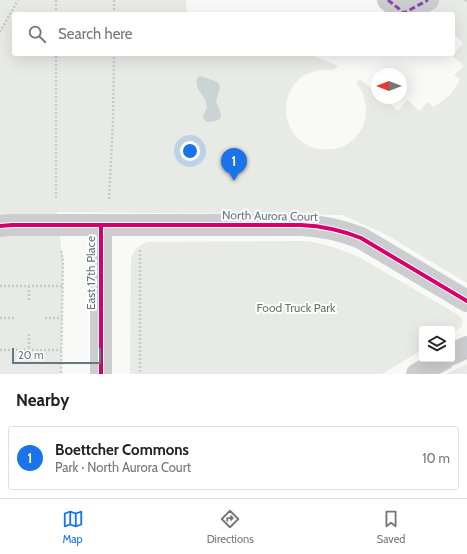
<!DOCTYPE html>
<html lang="en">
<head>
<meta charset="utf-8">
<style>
  :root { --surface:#fff; --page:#f2f2f2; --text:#222; --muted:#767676; --line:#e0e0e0; --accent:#1a73e8 }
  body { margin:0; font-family:Cabin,sans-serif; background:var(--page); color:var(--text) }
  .controls { position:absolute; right:12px; bottom:12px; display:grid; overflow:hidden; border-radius:4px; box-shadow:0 4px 16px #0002 }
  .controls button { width:36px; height:36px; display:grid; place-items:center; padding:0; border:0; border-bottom:1px solid var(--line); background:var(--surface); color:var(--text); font:20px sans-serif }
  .compass { position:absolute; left:371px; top:68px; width:36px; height:36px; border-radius:50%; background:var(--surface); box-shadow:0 4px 16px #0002; rotate:270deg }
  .scale { position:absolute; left:12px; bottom:10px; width:89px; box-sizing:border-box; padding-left:4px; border:2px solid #67777f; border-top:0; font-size:11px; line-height:14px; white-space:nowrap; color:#67777f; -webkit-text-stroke:3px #fff; paint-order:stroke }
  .you { position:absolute; left:190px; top:151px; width:14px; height:14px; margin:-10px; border:3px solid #fff; border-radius:50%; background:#1a73e8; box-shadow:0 0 0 6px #1a73e833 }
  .badge { display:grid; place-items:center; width:26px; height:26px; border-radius:50%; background:var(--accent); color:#fff; font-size:13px; font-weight:700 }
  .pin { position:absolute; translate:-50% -33px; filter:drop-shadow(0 1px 2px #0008) }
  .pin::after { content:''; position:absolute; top:21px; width:14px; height:12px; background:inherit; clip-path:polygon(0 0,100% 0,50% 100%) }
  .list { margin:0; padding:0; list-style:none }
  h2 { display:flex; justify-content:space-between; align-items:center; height:52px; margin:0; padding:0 16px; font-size:17px }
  h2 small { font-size:13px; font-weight:400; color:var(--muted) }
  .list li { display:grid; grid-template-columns:26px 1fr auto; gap:12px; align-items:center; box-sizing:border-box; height:64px; margin:0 8px 8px; padding:0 8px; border:1px solid var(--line); border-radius:4px }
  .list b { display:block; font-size:15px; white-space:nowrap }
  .list p { margin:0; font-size:13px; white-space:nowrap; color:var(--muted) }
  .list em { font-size:13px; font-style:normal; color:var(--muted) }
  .icon { flex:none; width:22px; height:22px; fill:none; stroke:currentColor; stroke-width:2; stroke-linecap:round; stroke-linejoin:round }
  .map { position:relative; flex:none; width:467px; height:374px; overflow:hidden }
  .search { position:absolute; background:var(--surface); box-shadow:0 4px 16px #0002; left:12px; right:12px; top:12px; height:44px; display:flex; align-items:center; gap:10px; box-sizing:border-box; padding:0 14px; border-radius:4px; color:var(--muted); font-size:15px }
  .sheet { height:124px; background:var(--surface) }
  nav { display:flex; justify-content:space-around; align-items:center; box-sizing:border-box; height:56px; border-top:1px solid var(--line); background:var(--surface); font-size:11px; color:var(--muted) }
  nav a { display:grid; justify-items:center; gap:2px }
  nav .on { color:var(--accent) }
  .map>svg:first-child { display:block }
  .green { fill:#e8eae6 }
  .water { fill:#cbd3d5 }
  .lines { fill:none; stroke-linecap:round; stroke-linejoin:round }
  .path { stroke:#c9cacb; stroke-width:2.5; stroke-dasharray:2 2; stroke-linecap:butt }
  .street { stroke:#cbcdce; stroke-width:22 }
  .quiet { stroke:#8e44ad; stroke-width:3; stroke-dasharray:6 3; stroke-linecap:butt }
  .cycleway-casing { stroke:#fff; stroke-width:6 }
  .cycleway { stroke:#d6006c; stroke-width:4 }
  .labels { text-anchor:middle; stroke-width:4; stroke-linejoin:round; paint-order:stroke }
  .street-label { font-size:12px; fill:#67777f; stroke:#fff }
  .park-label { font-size:12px; fill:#6b7866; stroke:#fff }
</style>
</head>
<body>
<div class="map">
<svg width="467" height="374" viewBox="0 0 467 374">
  <rect width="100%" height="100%" fill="#f9f9f8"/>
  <g class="green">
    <path d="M 0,0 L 186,0 L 187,14 L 14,14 L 14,54 L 309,54 L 338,66 L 334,70 C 329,70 323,69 319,70 C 267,80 279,161 338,148 C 349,146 361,134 364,123 C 368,110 366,94 356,83 L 360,79 L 377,93 L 377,98 L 383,98 L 398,111 L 408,100 L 419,111 L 428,102 L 434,107 L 450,95 L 460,80 L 454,75 L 464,66 L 452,55 L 463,43 L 453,33 L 453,14 L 434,14 L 418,0 L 467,0 L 467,283 L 385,234 L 342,215 L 57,212 L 63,261 L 61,374 L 0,374 Z"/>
    <path d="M 308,241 L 333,247 L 359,257 L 460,316 L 463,321 L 462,326 L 452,333 L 452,329 L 422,329 L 422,350 L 382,374 L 130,374 L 131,258 C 135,249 139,245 148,242 Z"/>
    <polygon points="467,364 467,374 446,374"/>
  </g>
  <path class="water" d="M 200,76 L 218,82 L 220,87 L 216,102 C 222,115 226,121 207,122 L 203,118 C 203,114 207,110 207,106 C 206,95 192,88 198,77 Z"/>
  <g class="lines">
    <g class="path">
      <polyline points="56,0 56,14"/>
      <polyline points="114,0 114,14"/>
      <polyline points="465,0 467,2"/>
      <polyline points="0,32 18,0"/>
      <polyline points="56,198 56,54"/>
      <polyline points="109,199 113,122 114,54"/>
      <polyline points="140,250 140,374"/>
      <polyline points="61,251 63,261 61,374"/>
      <polyline points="0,286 62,286"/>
      <polyline points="29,286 29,302"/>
      <polyline points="0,318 14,318"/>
      <polyline points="45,318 62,318"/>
      <polyline points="29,334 29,350"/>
      <polyline points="0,350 61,350"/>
    </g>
    <g class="street">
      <polyline points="388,0 404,13 428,0"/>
      <polyline points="101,225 101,374"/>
      <path d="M 0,226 L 12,225 L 301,225 C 323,226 341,230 361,238 L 467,301"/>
      <polyline points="452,354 467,347"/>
      <polyline points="417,374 444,359"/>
    </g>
    <polyline class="quiet" points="388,0 404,13 428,0"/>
    <defs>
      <g id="cycleway">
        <polyline points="101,225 101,374"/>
        <path d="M 0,226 L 12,225 L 301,225 C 323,226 341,230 361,238 L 467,301"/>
      </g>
    </defs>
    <use href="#cycleway" class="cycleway-casing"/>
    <use href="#cycleway" class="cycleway"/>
  </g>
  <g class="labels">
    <g class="street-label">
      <text transform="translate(270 216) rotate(1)" y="4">North Aurora Court</text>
      <text transform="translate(91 273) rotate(-90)" y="4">East 17th Place</text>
    </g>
    <g class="park-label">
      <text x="296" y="312">Food Truck Park</text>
    </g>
  </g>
</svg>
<div class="controls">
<button><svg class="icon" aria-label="layers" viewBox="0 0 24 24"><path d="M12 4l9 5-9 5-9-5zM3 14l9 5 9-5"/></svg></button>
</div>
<svg class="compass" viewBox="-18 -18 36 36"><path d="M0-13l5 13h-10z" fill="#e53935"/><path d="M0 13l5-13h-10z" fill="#767676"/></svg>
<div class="scale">20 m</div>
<div class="you"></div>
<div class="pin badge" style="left:234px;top:181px">1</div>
<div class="search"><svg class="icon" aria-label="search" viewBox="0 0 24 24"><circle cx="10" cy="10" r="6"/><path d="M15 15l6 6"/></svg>Search here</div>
</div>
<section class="sheet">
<h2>Nearby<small></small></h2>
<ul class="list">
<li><span class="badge">1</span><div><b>Boettcher Commons</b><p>Park · North Aurora Court</p></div><em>10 m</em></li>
</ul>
</section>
<nav>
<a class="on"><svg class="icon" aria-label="map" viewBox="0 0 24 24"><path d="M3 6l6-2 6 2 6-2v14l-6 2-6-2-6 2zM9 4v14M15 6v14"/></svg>Map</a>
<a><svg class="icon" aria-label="directions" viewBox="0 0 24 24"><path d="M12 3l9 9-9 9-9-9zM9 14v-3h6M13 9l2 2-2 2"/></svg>Directions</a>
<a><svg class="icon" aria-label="saved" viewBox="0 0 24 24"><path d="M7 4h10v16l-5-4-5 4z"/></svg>Saved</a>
</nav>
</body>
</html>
